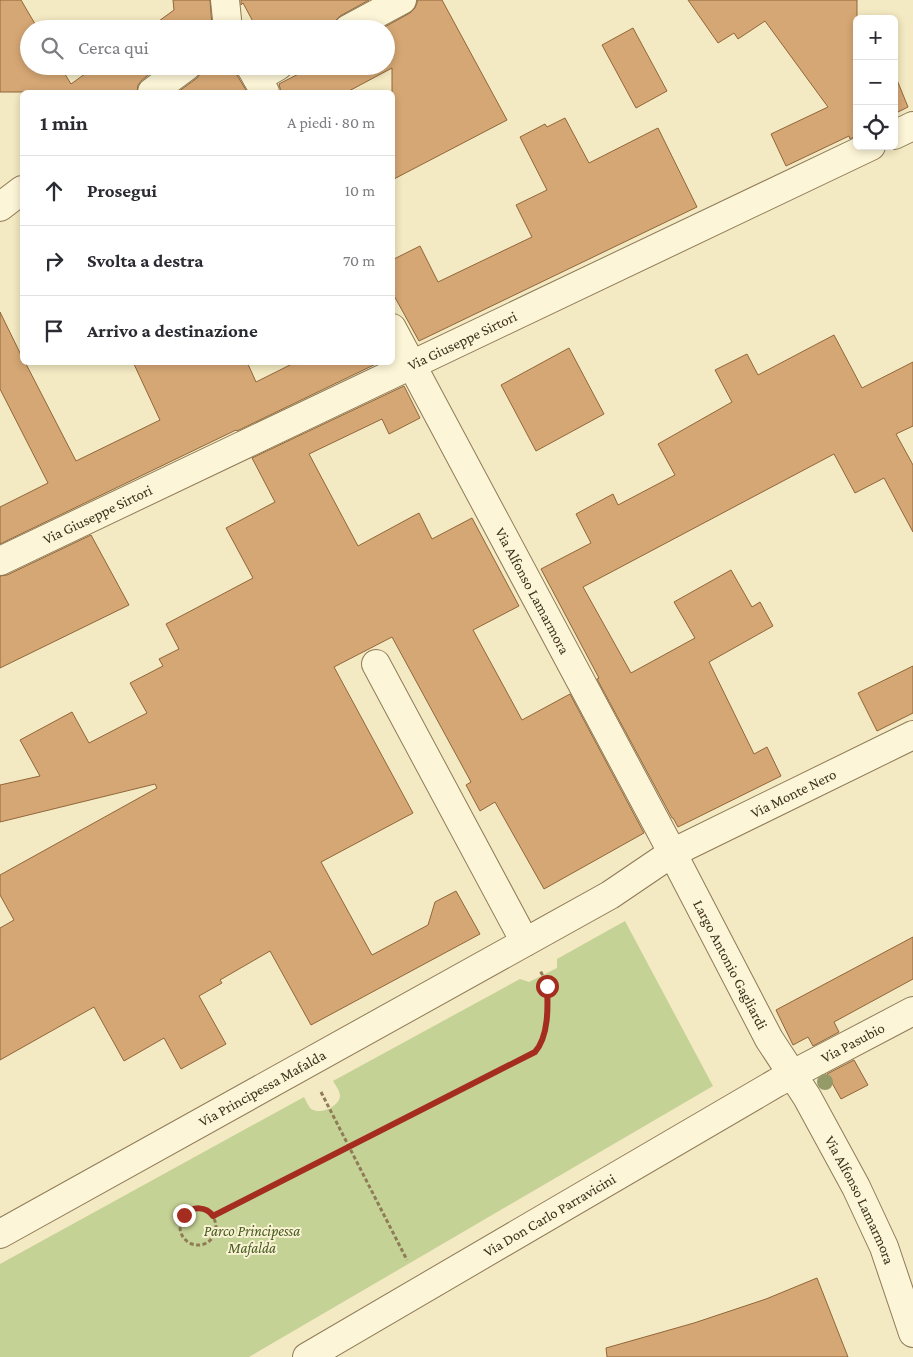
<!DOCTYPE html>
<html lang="it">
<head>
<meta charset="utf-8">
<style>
  :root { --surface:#fff; --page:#f2f2f3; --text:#2b2b33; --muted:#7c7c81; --line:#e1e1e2 }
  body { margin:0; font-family:"Crimson Pro",serif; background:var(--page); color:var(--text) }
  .controls { position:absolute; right:15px; top:15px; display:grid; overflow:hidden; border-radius:8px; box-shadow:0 2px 8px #0003 }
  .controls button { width:45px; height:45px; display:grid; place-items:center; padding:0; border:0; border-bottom:1px solid var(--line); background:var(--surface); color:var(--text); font:25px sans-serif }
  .stop { position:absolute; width:15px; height:15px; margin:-11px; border:4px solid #a52d20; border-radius:50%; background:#fff }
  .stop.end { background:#a52d20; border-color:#fff; box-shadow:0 1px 5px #0008 }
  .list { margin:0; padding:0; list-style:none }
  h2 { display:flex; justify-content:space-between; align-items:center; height:65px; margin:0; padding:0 20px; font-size:21px }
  h2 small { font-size:16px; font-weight:400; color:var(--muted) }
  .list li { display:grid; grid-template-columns:32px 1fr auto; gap:15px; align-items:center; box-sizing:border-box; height:70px; padding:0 20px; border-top:1px solid var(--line) }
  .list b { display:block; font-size:19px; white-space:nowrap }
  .list em { font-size:16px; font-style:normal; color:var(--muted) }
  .icon { flex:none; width:28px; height:28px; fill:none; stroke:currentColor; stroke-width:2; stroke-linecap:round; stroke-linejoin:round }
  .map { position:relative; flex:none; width:913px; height:1357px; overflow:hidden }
  .search { position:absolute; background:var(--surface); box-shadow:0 2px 8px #0003; left:20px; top:20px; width:375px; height:55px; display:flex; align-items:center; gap:12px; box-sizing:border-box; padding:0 18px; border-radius:28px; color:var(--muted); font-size:19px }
  .panel { position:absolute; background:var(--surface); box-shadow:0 2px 8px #0003; left:20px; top:90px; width:375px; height:275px; border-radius:8px }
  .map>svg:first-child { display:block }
  .green { fill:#c5d295 }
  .building { fill:#d5a774; stroke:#91663a }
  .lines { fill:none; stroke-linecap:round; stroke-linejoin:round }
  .street-casing { stroke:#8f7b57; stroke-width:30 }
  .path { stroke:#8f7b57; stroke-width:3; stroke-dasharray:4 2.5; stroke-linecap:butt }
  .street { stroke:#fcf5d7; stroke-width:28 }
  .tree { fill:#949b69 }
  .route { stroke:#a52d20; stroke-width:6 }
  .labels { text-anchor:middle; stroke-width:4; stroke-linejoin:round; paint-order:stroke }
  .street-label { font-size:15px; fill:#3d301d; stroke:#f9f2d3 }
  .park-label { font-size:15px; font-style:italic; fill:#475c21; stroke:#f9f2d3 }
</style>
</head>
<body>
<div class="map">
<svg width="913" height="1357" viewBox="0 0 913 1357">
  <rect width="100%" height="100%" fill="#f3e9c2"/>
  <path class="green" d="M 625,921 L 713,1086 L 249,1357 L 0,1357 L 0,1264 L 304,1097 C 306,1101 308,1105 310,1108 C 319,1116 339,1107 340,1096 C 340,1091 336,1086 333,1081 L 520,979 L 529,982 L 557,968 L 557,959 Z"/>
  <g class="building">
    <polygon points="0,0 21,0 38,29 29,29 29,66 60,66 71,84 96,66 160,66 142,80 138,85 137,92 0,92"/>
    <polygon points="173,0 210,0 212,26 208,29 148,29 174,10"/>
    <polygon points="241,0 369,0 340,16 335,21 332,29 257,29 243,3 241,5"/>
    <polygon points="418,0 442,0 507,120 392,180 392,68 347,92 281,92 279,84 314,66 386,66 386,29 381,29 410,13 415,8"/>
    <polygon points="688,0 857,0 857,135 850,139 849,136 786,166 771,134 828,107 765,21 738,39 734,33 718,43"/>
    <polygon points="633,28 667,91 636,108 602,45"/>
    <polygon points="202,66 211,66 237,75 247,92 178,92 197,78 201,73"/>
    <polygon points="897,80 908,107 894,114 894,81"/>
    <polygon points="565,118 589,163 658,128 697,207 419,341 392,292 392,260 420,246 438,282 532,237 516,205 547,190 520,137 545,124 547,127"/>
    <polygon points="0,312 22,357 22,362 25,362 76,461 160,420 133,362 247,362 256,382 296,362 380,362 237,431 236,430 0,544 0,507 48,483 0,389"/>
    <polygon points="834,335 862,388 913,362 913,426 896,434 913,465 913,532 884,478 855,493 834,454 583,587 631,673 695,638 674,602 731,570 752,607 760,602 773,626 709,662 754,754 767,747 781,776 678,827 673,818 672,818 597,679 599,678 541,569 591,543 576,514 613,494 618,505 675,475 658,444 732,402 715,370 747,354 758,375"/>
    <polygon points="569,348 604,414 536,451 501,385"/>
    <polygon points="404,386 420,418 389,434 382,419 309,454 358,546 419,513 432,539 472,518 519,606 473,630 522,720 570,694 644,833 544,889 495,802 480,811 466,785 471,782 392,637 334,667 413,813 321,862 372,955 428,925 435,902 456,891 480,934 311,1025 270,951 220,980 222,983 199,996 226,1044 181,1069 164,1038 124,1061 94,1007 0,1060 0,928 14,920 0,895 0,875 157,788 155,784 0,822 0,785 40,776 20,740 72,712 89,743 147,713 130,683 163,666 159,659 179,649 166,624 253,578 226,528 275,502 252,458"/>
    <polygon points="91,535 129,605 0,668 0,576 7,575"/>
    <polygon points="913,666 913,713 877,731 858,693"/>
    <polygon points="913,937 913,979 834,1022 839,1032 813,1046 808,1037 793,1045 776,1010"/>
    <polygon points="854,1060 868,1085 841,1099 827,1074"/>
    <polygon points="817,1278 848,1357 607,1357 606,1348 694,1323 766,1299"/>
  </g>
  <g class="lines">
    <defs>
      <g id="street">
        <polyline points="225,0 228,29"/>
        <polyline points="348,29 402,0"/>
        <polyline points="250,66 265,92"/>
        <polyline points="257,78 278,66"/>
        <polyline points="152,92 187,66"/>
        <polyline points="894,135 913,126"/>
        <polyline points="0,207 22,190"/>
        <path id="s1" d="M 392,328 L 664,837 L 769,1039 L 807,1097 L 856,1187 L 884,1247 L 913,1333"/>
        <path id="s2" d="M 0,561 L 871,146"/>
        <polyline points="376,664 525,942"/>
        <path id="s3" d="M 0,1234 L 610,895 L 672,853 L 913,735"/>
        <path id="s4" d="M 307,1357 L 776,1083 L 913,1011"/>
      </g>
    </defs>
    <use href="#street" class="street-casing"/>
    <g class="path">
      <polyline points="321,1092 407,1260"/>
      <circle cx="198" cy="1227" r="18"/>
      <path d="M 213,1217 L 535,1052 C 546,1039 550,1002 547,985 C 546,980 542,975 540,970"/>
    </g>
    <use href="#street" class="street"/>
  </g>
  <circle class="tree" cx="825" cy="1082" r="8"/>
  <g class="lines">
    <path class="route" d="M 184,1215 C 193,1206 206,1206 213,1216 L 535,1052 C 549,1036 548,1006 547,986"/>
  </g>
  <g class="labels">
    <g class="street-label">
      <text dy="5" stroke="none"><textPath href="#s2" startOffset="512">Via Giuseppe Sirtori</textPath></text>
      <text dy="5" stroke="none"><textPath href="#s2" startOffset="108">Via Giuseppe Sirtori</textPath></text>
      <text dy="5" stroke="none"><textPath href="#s1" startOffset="298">Via Alfonso Lamarmora</textPath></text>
      <text dy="5" stroke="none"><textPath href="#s3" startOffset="908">Via Monte Nero</textPath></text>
      <text dy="5" stroke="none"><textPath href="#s1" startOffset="721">Largo Antonio Gagliardi</textPath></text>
      <text dy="5" stroke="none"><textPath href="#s4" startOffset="630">Via Pasubio</textPath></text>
      <text dy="5" stroke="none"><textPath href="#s3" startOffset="300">Via Principessa Mafalda</textPath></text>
      <text dy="5" stroke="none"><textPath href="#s1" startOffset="990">Via Alfonso Lamarmora</textPath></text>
      <text dy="5" stroke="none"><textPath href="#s4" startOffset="281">Via Don Carlo Parravicini</textPath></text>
    </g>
    <g class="park-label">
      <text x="252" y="1236">Parco Principessa<tspan x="252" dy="17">Mafalda</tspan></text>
    </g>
  </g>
</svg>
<div class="controls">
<button>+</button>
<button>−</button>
<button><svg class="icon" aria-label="locate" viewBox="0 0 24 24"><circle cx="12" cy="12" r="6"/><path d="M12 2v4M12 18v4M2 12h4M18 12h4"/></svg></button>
</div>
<div class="stop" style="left:547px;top:986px"></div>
<div class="stop end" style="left:184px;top:1215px"></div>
<div class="search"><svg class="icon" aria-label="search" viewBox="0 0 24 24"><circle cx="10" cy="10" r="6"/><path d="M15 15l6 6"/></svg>Cerca qui</div>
<section class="panel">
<h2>1 min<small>A piedi · 80 m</small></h2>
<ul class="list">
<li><svg class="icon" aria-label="ahead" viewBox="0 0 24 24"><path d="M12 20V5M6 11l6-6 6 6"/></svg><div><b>Prosegui</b></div><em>10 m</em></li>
<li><svg class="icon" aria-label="right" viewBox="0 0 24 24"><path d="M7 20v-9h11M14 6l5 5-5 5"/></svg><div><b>Svolta a destra</b></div><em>70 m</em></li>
<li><svg class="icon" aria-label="arrive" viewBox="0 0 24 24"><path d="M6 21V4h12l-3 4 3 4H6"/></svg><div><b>Arrivo a destinazione</b></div></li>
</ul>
</section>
</div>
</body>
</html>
